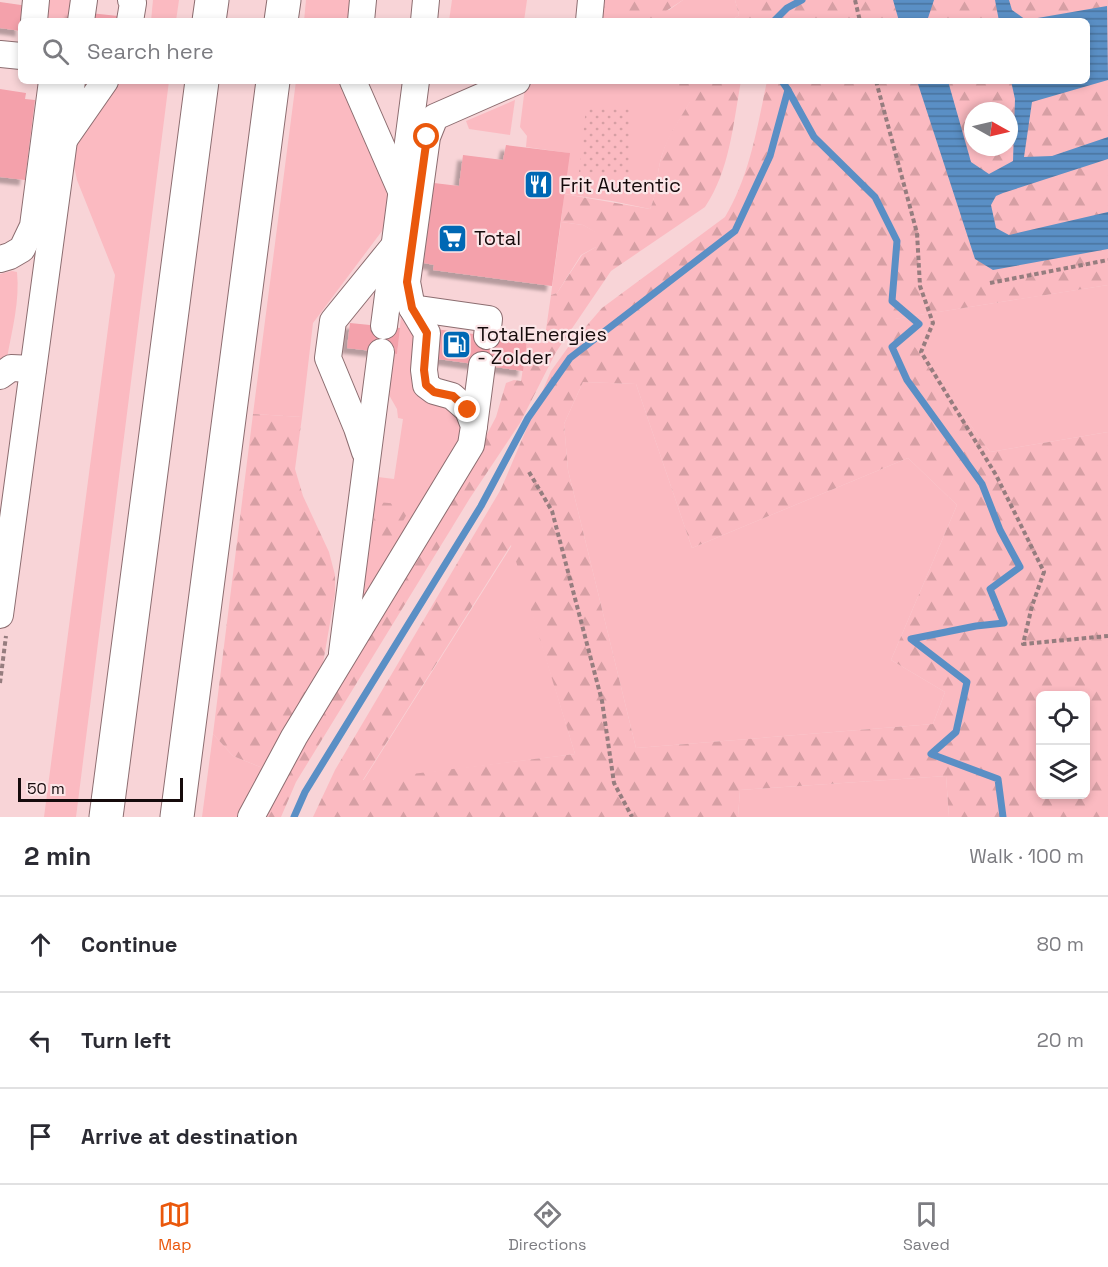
<!DOCTYPE html>
<html lang="en">
<head>
<meta charset="utf-8">
<style>
  :root { --surface:#fff; --page:#f2f2f3; --text:#2b2b33; --muted:#7c7c81; --line:#e1e1e2; --accent:#ea580c }
  body { margin:0; font-family:"Space Grotesk",sans-serif; background:var(--page); color:var(--text) }
  .controls { position:absolute; right:18px; bottom:18px; display:grid; overflow:hidden; border-radius:9px; box-shadow:0 3px 9px #0003 }
  .controls button { width:54px; height:54px; display:grid; place-items:center; padding:0; border:0; border-bottom:2px solid var(--line); background:var(--surface); color:var(--text); font:30px sans-serif }
  .compass { position:absolute; left:964px; top:102px; width:54px; height:54px; border-radius:50%; background:var(--surface); box-shadow:0 3px 9px #0003; rotate:98deg }
  .scale { position:absolute; left:18px; bottom:15px; width:165px; box-sizing:border-box; padding-left:6px; border:3px solid #150a0b; border-top:0; font-size:16px; line-height:21px; white-space:nowrap; color:#150a0b; -webkit-text-stroke:4px #fbe5e7; paint-order:stroke }
  .stop { position:absolute; width:18px; height:18px; margin:-14px; border:4px solid #ea580c; border-radius:50%; background:#fff }
  .stop.end { background:#ea580c; border-color:#fff; box-shadow:0 2px 6px #0008 }
  .list { margin:0; padding:0; list-style:none }
  h2 { display:flex; justify-content:space-between; align-items:center; height:78px; margin:0; padding:0 24px; font-size:26px }
  h2 small { font-size:20px; font-weight:400; color:var(--muted) }
  .list li { display:grid; grid-template-columns:39px 1fr auto; gap:18px; align-items:center; box-sizing:border-box; height:96px; padding:0 24px; border-top:2px solid var(--line) }
  .list b { display:block; font-size:22px; white-space:nowrap }
  .list em { font-size:20px; font-style:normal; color:var(--muted) }
  .icon { flex:none; width:33px; height:33px; fill:none; stroke:currentColor; stroke-width:2; stroke-linecap:round; stroke-linejoin:round }
  .map { position:relative; flex:none; width:1108px; height:817px; overflow:hidden }
  .search { position:absolute; background:var(--surface); box-shadow:0 3px 9px #0003; left:18px; right:18px; top:18px; height:66px; display:flex; align-items:center; gap:15px; box-sizing:border-box; padding:0 21px; border-radius:9px; color:var(--muted); font-size:22px }
  .sheet { height:366px; background:var(--surface) }
  nav { display:flex; justify-content:space-around; align-items:center; box-sizing:border-box; height:84px; border-top:2px solid var(--line); background:var(--surface); font-size:16px; color:var(--muted) }
  nav a { display:grid; justify-items:center; gap:3px }
  nav .on { color:var(--accent) }
  .map>svg:first-child { display:block }
  .grass { fill:#fbbac1 }
  .forest { fill:url(#forest-firs); fill-rule:evenodd }
  .park { fill:url(#park-dots) }
  .water { fill:url(#water-rules) }
  .lines { fill:none; stroke-linecap:round; stroke-linejoin:round }
  .stream { stroke:#5a8fc5; stroke-width:7 }
  .building { fill:#f4a1ab; filter:url(#shadow) }
  .minor-casing { stroke:#8c6d70; stroke-width:28 }
  .highway-casing { stroke:#8c6d70; stroke-width:35 }
  .path { stroke:#967d7f; stroke-width:4; stroke-dasharray:4.5 3; stroke-linecap:butt }
  .minor { stroke:#fff; stroke-width:26 }
  .highway { stroke:#fff; stroke-width:33 }
  .route { stroke:#ea580c; stroke-width:8 }
  .labels { text-anchor:middle; stroke-width:4.5; stroke-linejoin:round; paint-order:stroke }
  .poi-label { font-size:20px; fill:#150a0b; stroke:#fbe5e7; text-anchor:start }
</style>
</head>
<body>
<div class="map">
<svg width="1108" height="817" viewBox="0 0 1108 817">
  <defs>
    <pattern id="forest-firs" width="22" height="20" patternUnits="userSpaceOnUse" patternTransform="scale(1.5)"><rect width="22" height="20" fill="#fbbac1"/><path d="M5 1l3.5 6h-7zM16 11l3.5 6h-7z" fill="#d69fa4"/></pattern>
    <pattern id="park-dots" width="8" height="8" patternUnits="userSpaceOnUse" patternTransform="scale(1.5)"><rect width="8" height="8" fill="#fbbac1"/><path d="M2 2h.1M6 6h.1" fill="none" stroke="#d69fa4" stroke-width="1.8" stroke-linecap="round"/></pattern>
    <pattern id="water-rules" width="6" height="5" patternUnits="userSpaceOnUse" patternTransform="scale(1.5)"><rect width="6" height="5" fill="#5a8fc5"/><path d="M0 2.5h6" fill="none" stroke="#49739e"/></pattern>
    <filter id="shadow"><feDropShadow dx="-5.5" dy="5.5" stdDeviation="1.5" flood-color="#0004"/></filter>
  </defs>
  <rect width="100%" height="100%" fill="#f8d4d7"/>
  <g class="grass">
    <polygon points="42,0 73,0 70,21 40,21"/>
    <polygon points="153,0 179,0 176,21 151,21"/>
    <polygon points="306,0 357,0 354,21 304,21"/>
    <polygon points="452,0 527,0 524,21 449,21"/>
    <polygon points="683,0 735,0 739,15 731,21 597,21 599,6 669,10"/>
    <polygon points="117,81 169,81 76,817 44,817 115,275 77,180 73,161 78,138"/>
    <polygon points="296,81 347,81 386,186 389,214 382,231 313,323 302,417 253,414"/>
    <path d="M 538,81 L 676,81 L 691,100 C 681,118 668,136 662,155 C 656,173 658,192 650,209 L 612,201 L 564,194 L 569,153 L 526,147 L 527,136 L 520,127 L 525,87 Z"/>
    <polygon points="515,100 510,135 469,129 466,121"/>
    <polygon points="561,222 583,225 596,232 596,247 581,255 557,293 551,295"/>
    <path d="M 12,271 L 17,272 C 20,301 12,330 7,358 L 0,364 L 0,274 Z"/>
    <polygon points="1108,285 1108,432 990,452 894,319"/>
    <polygon points="401,317 411,322 443,400 461,418 464,442 359,613 372,485 378,477 394,479 403,419 398,418 397,409 385,388 388,353 397,354"/>
    <polygon points="583,382 636,384 692,548 908,458 957,505 891,660 945,692 933,724 636,748 568,470 564,424"/>
    <polygon points="512,545 575,754 363,781"/>
    <polygon points="213,734 233,756 265,769 240,817 202,817"/>
    <polygon points="946,776 949,817 738,817 740,790"/>
  </g>
  <g class="forest">
    <polygon points="600,0 683,0 652,20 599,6"/>
    <path d="M 735,0 L 1108,0 L 1108,285 L 895,319 L 990,452 L 1108,432 L 1108,817 L 949,817 L 946,776 L 740,790 L 738,817 L 313,817 L 335,770 L 501,489 L 551,371 L 569,346 L 602,308 L 725,217 C 750,175 757,128 767,81 L 1087,81 L 1087,21 L 731,21 L 739,15 ZM 973,111 L 1009,111 L 1009,147 L 973,147 ZM 583,382 L 636,384 L 692,548 L 908,458 L 957,505 L 891,660 L 945,692 L 933,724 L 636,748 L 568,470 L 564,424 ZM 511,545 L 575,754 L 363,780 ZM 1040,696 L 1086,696 L 1086,794 L 1040,794 Z"/>
    <path d="M 676,81 L 741,81 C 733,124 730,170 705,207 L 611,271 L 556,352 L 520,423 L 470,498 L 296,782 L 281,817 L 256,817 L 473,461 L 496,417 L 506,383 L 514,380 L 521,381 L 527,341 L 544,343 L 551,295 L 557,293 L 582,255 L 596,247 L 595,232 L 583,225 L 561,222 L 564,194 L 650,209 C 658,192 656,173 662,155 C 667,136 681,118 690,101 Z"/>
    <polygon points="253,414 302,417 295,469 303,496 329,552 335,575 335,594 322,669 265,769 233,756 213,734"/>
    <polygon points="377,502 412,505 392,541 371,538"/>
  </g>
  <polygon class="park" points="586,108 629,109 630,174 579,172"/>
  <g class="water">
    <polygon points="893,0 934,0 927,21 899,21"/>
    <polygon points="995,0 1009,0 1012,10 1026,20 1107,6 1108,80 1032,102 1024,157 1052,156 1108,137 1108,159 1003,193 996,196 991,205 996,228 1009,235 1108,212 1108,249 993,270 975,259 917,81 948,81 971,162 989,174 1013,161 1015,99 1011,81 1087,81 1087,21 999,21"/>
  </g>
  <g class="lines">
    <g class="stream">
      <polyline points="774,21 787,8 802,0"/>
      <polyline points="788,90 814,137 875,197 897,241 892,301 919,324 892,347 907,380 982,484 1000,530 1020,567 990,589 1004,623 976,626 911,639 967,682 956,732 931,754 998,779 1003,817"/>
      <polyline points="294,817 305,792 481,506 528,418 570,358 735,231 770,156 788,90 782,81"/>
    </g>
  </g>
  <g class="building">
    <polygon points="0,2 28,6 27,21 21,21 21,31 0,28"/>
    <polygon points="71,11 118,16 118,21 70,21"/>
    <polygon points="0,89 26,93 25,99 35,100 25,180 0,177"/>
    <polygon points="506,145 570,153 552,286 433,270 434,265 424,263 434,183 459,186 463,155 503,160"/>
    <polygon points="350,323 400,328 397,354 347,348"/>
    <polygon points="435,329 527,341 523,371 431,358"/>
  </g>
  <g class="lines">
    <defs>
      <g id="minor">
        <polyline points="34,21 36,0"/>
        <polyline points="81,21 84,0"/>
        <polyline points="130,21 133,3 131,0"/>
        <polyline points="361,21 363,0"/>
        <polyline points="424,21 426,0"/>
        <polyline points="589,21 591,0"/>
        <polyline points="0,54 21,56"/>
        <polyline points="353,81 401,191"/>
        <polyline points="66,137 105,81"/>
        <polyline points="0,259 10,256 22,249 33,226 52,81"/>
        <polyline points="412,308 489,319 487,336"/>
        <polyline points="384,326 416,81"/>
        <polyline points="0,376 11,368 33,369"/>
        <polyline points="474,426 482,365"/>
        <polyline points="365,452 357,428 328,358 333,321 394,246"/>
        <polyline points="0,615 72,81"/>
        <polyline points="342,653 381,352"/>
        <polyline points="251,817 294,737 471,445 474,426 468,410 452,396 434,391 426,385 424,370 427,333 412,308 407,282 427,137 435,117 517,81"/>
      </g>
      <g id="highway">
        <polyline points="209,21 212,0"/>
        <polyline points="281,21 284,0"/>
        <polyline points="106,817 202,81"/>
        <polyline points="177,817 273,81"/>
      </g>
    </defs>
    <use href="#minor" class="minor-casing"/>
    <use href="#highway" class="highway-casing"/>
    <g class="path">
      <polyline points="855,0 860,21"/>
      <polyline points="876,81 917,233 920,286 933,323 921,352 996,475 1044,572 1032,606 1023,644 1108,636"/>
      <polyline points="990,283 1108,260"/>
      <polyline points="529,472 552,511 602,701 614,783 632,817"/>
      <polyline points="0,683 6,636"/>
    </g>
    <use href="#minor" class="minor"/>
    <use href="#highway" class="highway"/>
  </g>
  <g class="lines">
    <polyline class="route" points="427,137 407,282 412,308 427,333 424,370 426,385 434,392 453,396 468,410"/>
  </g>
  <defs>
    <symbol id="restaurant-square" viewBox="-11 -11 22 22"><rect x="-9" y="-9" width="18" height="18" rx="4" fill="#0068b4" stroke="#fbe5e7"/><path d="M-5-6h1v4h1v-4h1v4h1v-4h1v5L-1.5 .5V6h-2V.5L-5-1ZM5-6V6H3V1.5H1.5Q1.5-4 5-6Z" fill="#fff"/></symbol>
    <symbol id="supermarket-square" viewBox="-11 -11 22 22"><rect x="-9" y="-9" width="18" height="18" rx="4" fill="#0068b4" stroke="#fbe5e7"/><path d="M-6-5.5h2.5l.6 2H6L4.5 2H-2.5L-4.4-4H-6ZM-1.5 3.2a1.3 1.3 0 1 0 .1 0ZM3 3.2a1.3 1.3 0 1 0 .1 0Z" fill="#fff"/></symbol>
    <symbol id="fuel-square" viewBox="-11 -11 22 22"><rect x="-9" y="-9" width="18" height="18" rx="4" fill="#0068b4" stroke="#fbe5e7"/><path d="M-5.5-6h7V0h2V4h1.3V-2.5L3-4.5l.8-.8L6-3V5H2.5V1h-1V6h-7ZM-4.2-4.7v3.2H.2V-4.7Z" fill="#fff"/></symbol>
  </defs>
  <g fill-rule="evenodd">
    <use href="#restaurant-square" x="522" y="168" width="33" height="33"/>
    <use href="#supermarket-square" x="436" y="222" width="33" height="33"/>
    <use href="#fuel-square" x="440" y="328" width="33" height="33"/>
  </g>
  <g class="labels">
    <g class="poi-label">
      <text x="560" y="192">Frit Autentic</text>
      <text x="474" y="245">Total</text>
      <text x="477" y="341">TotalEnergies<tspan x="477" dy="23">- Zolder</tspan></text>
    </g>
  </g>
</svg>
<div class="controls">
<button><svg class="icon" aria-label="locate" viewBox="0 0 24 24"><circle cx="12" cy="12" r="6"/><path d="M12 2v4M12 18v4M2 12h4M18 12h4"/></svg></button>
<button><svg class="icon" aria-label="layers" viewBox="0 0 24 24"><path d="M12 4l9 5-9 5-9-5zM3 14l9 5 9-5"/></svg></button>
</div>
<svg class="compass" viewBox="-18 -18 36 36"><path d="M0-13l5 13h-10z" fill="#e53935"/><path d="M0 13l5-13h-10z" fill="#7c7c81"/></svg>
<div class="scale">50 m</div>
<div class="stop" style="left:427px;top:137px"></div>
<div class="stop end" style="left:468px;top:410px"></div>
<div class="search"><svg class="icon" aria-label="search" viewBox="0 0 24 24"><circle cx="10" cy="10" r="6"/><path d="M15 15l6 6"/></svg>Search here</div>
</div>
<section class="sheet">
<h2>2 min<small>Walk · 100 m</small></h2>
<ul class="list">
<li><svg class="icon" aria-label="ahead" viewBox="0 0 24 24"><path d="M12 20V5M6 11l6-6 6 6"/></svg><div><b>Continue</b></div><em>80 m</em></li>
<li><svg class="icon" aria-label="left" viewBox="0 0 24 24"><path d="M17 20v-9H6M10 6l-5 5 5 5"/></svg><div><b>Turn left</b></div><em>20 m</em></li>
<li><svg class="icon" aria-label="arrive" viewBox="0 0 24 24"><path d="M6 21V4h12l-3 4 3 4H6"/></svg><div><b>Arrive at destination</b></div></li>
</ul>
</section>
<nav>
<a class="on"><svg class="icon" aria-label="map" viewBox="0 0 24 24"><path d="M3 6l6-2 6 2 6-2v14l-6 2-6-2-6 2zM9 4v14M15 6v14"/></svg>Map</a>
<a><svg class="icon" aria-label="directions" viewBox="0 0 24 24"><path d="M12 3l9 9-9 9-9-9zM9 14v-3h6M13 9l2 2-2 2"/></svg>Directions</a>
<a><svg class="icon" aria-label="saved" viewBox="0 0 24 24"><path d="M7 4h10v16l-5-4-5 4z"/></svg>Saved</a>
</nav>
</body>
</html>
